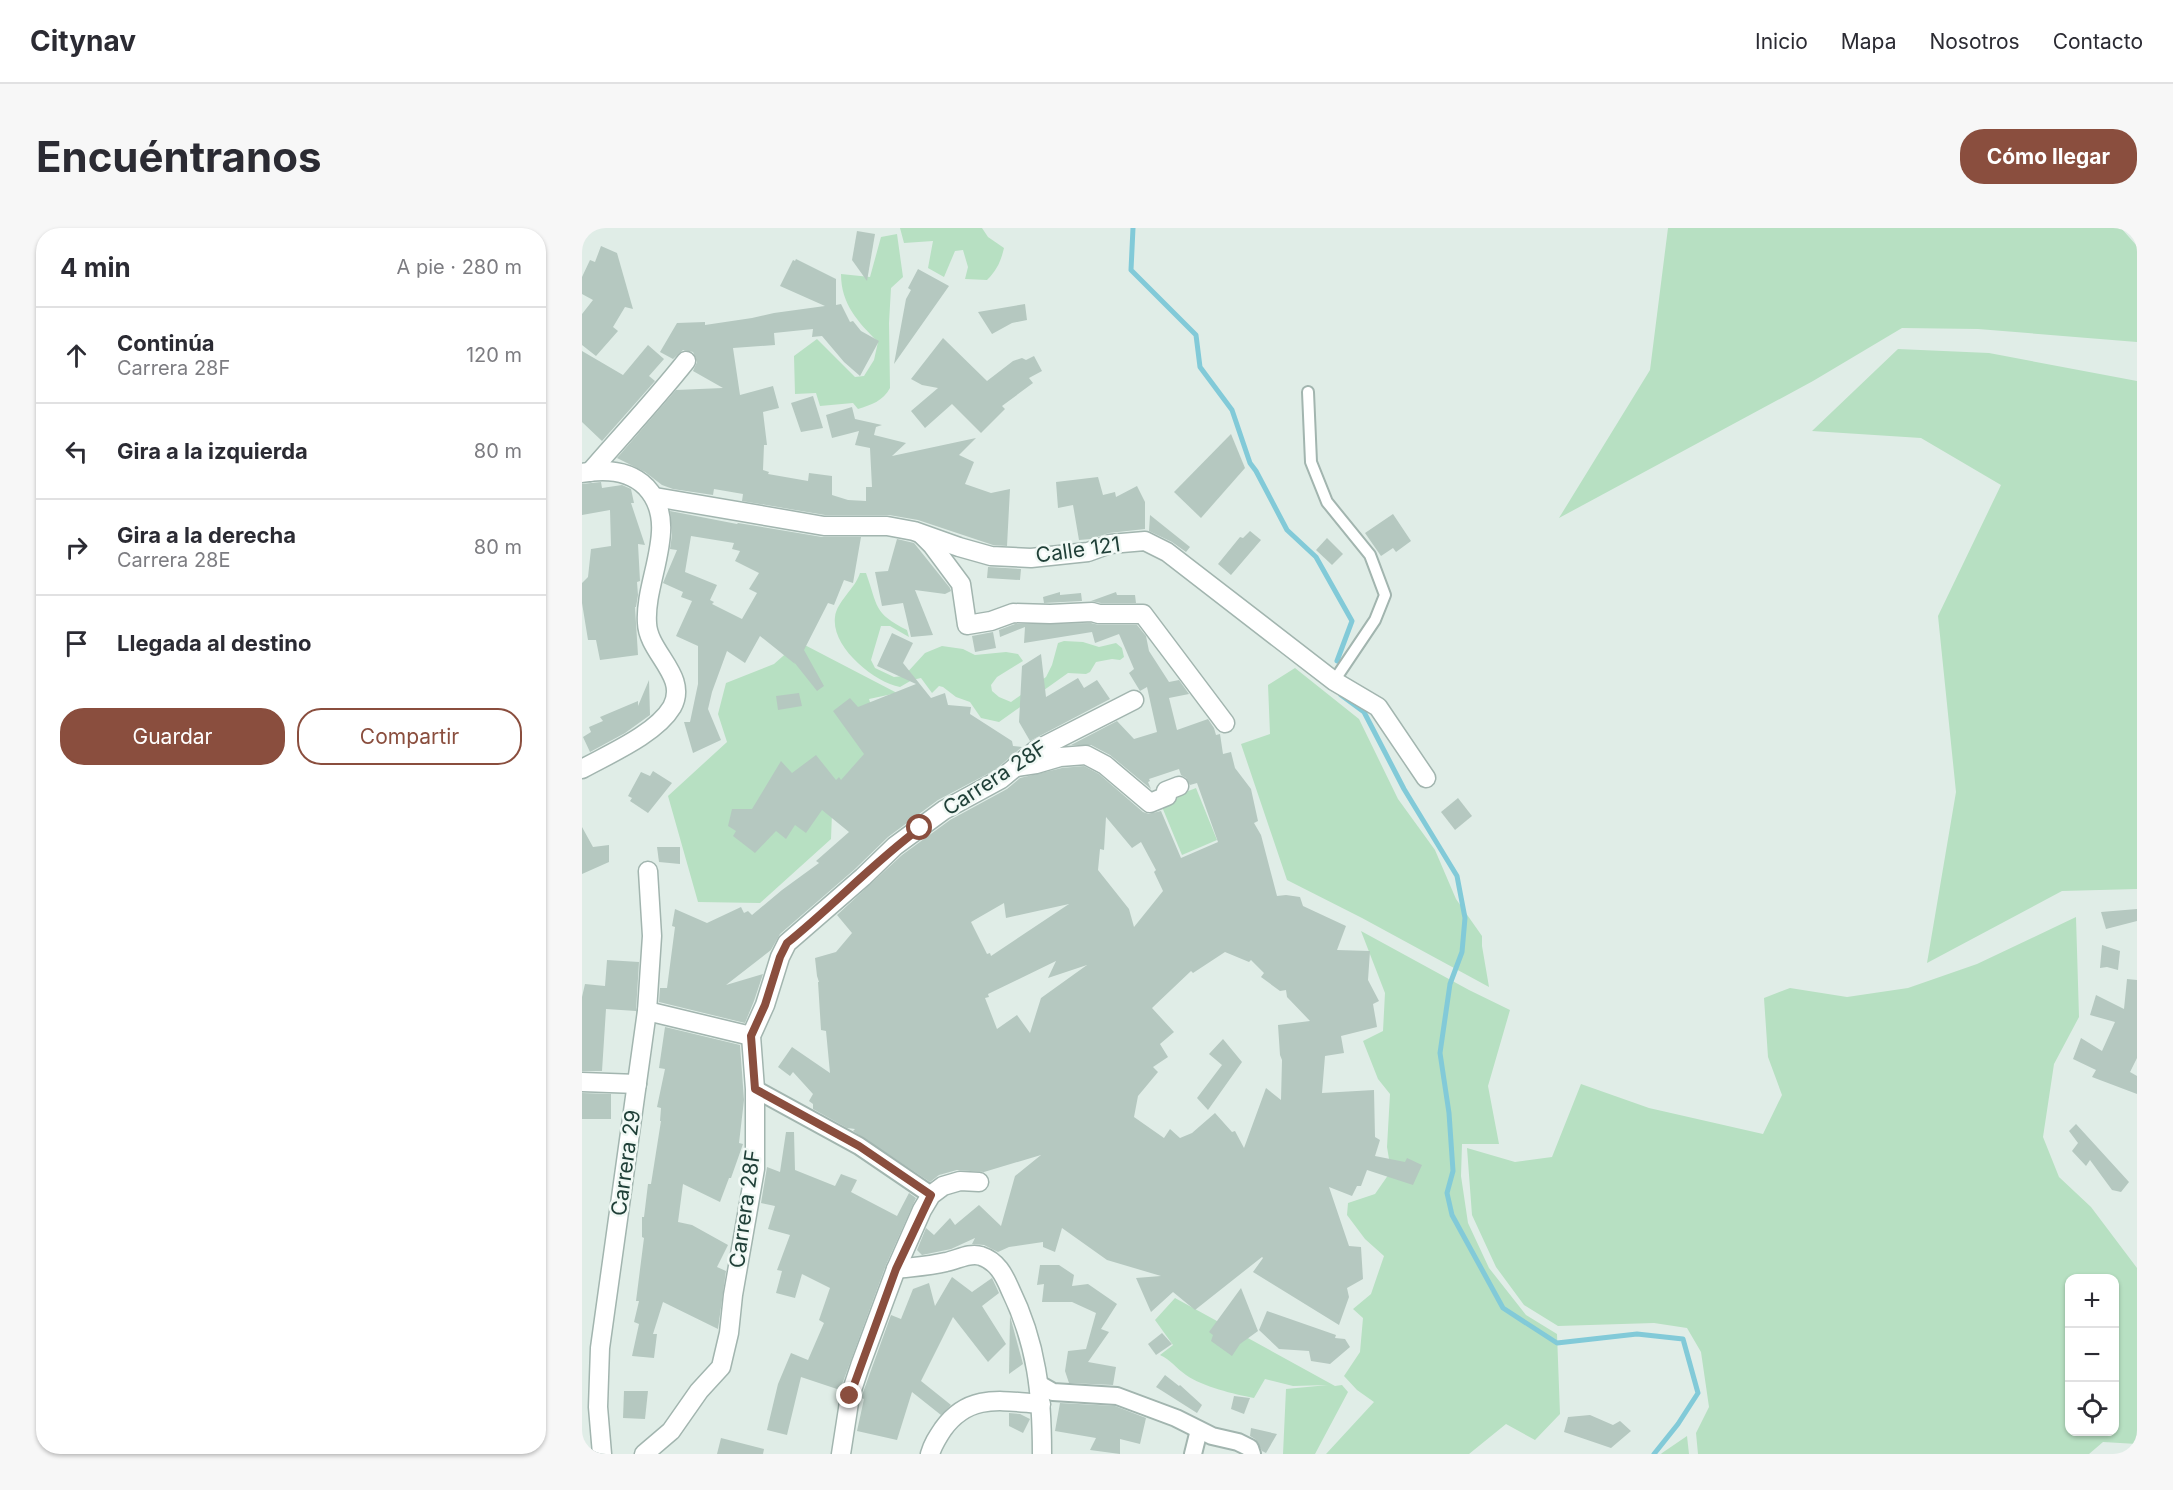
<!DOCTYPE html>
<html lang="es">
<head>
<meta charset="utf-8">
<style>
  :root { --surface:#fff; --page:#f7f7f7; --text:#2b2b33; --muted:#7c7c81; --line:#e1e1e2; --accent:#8a4e3e }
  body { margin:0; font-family:Inter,sans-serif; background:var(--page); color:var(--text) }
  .controls { position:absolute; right:18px; bottom:18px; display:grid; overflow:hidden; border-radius:12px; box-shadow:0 2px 4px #0004 }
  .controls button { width:54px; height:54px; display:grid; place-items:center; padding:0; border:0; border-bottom:2px solid var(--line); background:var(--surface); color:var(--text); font:30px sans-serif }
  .stop { position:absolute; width:18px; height:18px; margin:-14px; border:4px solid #8a4e3e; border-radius:50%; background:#fff }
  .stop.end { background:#8a4e3e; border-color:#fff; box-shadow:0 2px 6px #0008 }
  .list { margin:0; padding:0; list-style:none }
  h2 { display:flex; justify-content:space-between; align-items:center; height:78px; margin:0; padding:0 24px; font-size:26px }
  h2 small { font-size:20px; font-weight:400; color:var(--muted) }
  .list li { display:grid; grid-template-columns:39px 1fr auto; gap:18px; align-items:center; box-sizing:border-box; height:96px; padding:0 24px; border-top:2px solid var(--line) }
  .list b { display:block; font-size:22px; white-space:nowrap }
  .list p { margin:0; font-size:20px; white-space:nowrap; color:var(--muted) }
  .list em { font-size:20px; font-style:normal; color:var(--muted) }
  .actions { display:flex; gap:12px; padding:18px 24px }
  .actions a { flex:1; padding:14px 0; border:2px solid var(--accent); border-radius:24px; text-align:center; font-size:21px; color:var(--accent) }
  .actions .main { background:var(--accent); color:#fff }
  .icon { flex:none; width:33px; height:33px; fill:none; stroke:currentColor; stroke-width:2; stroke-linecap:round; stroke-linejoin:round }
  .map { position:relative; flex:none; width:1555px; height:1226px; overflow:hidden; border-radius:24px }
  header { display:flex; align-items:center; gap:36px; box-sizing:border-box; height:84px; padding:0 30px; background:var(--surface); border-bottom:2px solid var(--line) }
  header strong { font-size:28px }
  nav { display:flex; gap:33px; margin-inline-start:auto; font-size:21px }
  .intro { display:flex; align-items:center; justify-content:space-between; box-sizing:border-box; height:144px; padding:0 36px }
  h1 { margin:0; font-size:42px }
  .button { padding:15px 27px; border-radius:24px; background:var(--accent); color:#fff; font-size:21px; font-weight:700 }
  main { display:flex; gap:36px; padding:0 36px }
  aside { flex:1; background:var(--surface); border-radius:24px; box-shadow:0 2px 4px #0004 }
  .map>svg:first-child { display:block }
  .green { fill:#b7e0c2; fill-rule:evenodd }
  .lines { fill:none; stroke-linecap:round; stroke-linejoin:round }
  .stream { stroke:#82cad8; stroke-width:5 }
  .building { fill:#b5c8c0; fill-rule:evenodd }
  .service-casing { stroke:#a2b5af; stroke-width:14 }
  .pedestrian-casing { stroke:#a2b5af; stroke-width:20 }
  .minor-casing { stroke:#a2b5af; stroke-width:21 }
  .tertiary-casing { stroke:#a2b5af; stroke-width:21 }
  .service { stroke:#fff; stroke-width:10 }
  .pedestrian { stroke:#fff; stroke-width:16 }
  .minor { stroke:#fff; stroke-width:18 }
  .tertiary { stroke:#fff; stroke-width:18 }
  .route { stroke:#8a4e3e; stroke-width:8 }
  .labels { text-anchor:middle; stroke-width:5; stroke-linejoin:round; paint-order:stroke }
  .street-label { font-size:21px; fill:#1f3f37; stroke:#f1f9f5 }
</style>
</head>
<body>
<header>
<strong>Citynav</strong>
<nav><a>Inicio</a><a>Mapa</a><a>Nosotros</a><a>Contacto</a></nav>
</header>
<div class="intro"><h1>Encuéntranos</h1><a class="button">Cómo llegar</a></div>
<main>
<aside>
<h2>4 min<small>A pie · 280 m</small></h2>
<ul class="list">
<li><svg class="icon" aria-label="ahead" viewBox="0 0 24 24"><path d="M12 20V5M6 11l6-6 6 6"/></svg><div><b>Continúa</b><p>Carrera 28F</p></div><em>120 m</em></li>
<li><svg class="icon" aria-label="left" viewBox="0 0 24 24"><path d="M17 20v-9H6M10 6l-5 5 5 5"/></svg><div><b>Gira a la izquierda</b></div><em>80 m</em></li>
<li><svg class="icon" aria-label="right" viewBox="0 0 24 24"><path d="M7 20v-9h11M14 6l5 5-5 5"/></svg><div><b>Gira a la derecha</b><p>Carrera 28E</p></div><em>80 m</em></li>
<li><svg class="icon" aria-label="arrive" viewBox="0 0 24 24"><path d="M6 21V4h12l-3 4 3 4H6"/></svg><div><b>Llegada al destino</b></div></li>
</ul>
<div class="actions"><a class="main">Guardar</a><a>Compartir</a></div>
</aside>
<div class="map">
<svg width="1555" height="1226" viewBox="0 0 1555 1226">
  <rect width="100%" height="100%" fill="#e0ede7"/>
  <g class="green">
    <path d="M 318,0 L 400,0 L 406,9 L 422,20 C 419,33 415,42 405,52 L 383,51 L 386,39 L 381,22 L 373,23 L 362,49 L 346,40 L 351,13 L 322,15 Z"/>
    <polygon points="1086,0 1539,0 1555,18 1555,114 1396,101 1320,100 1231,153 977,290 1068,142"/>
    <path d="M 315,6 L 321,49 L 309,60 L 307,95 L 308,160 C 301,173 289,177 276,181 L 271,175 L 238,178 L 234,165 L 213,166 L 212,128 L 235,111 L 273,149 L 282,148 L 292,132 L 296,114 C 276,94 259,76 259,46 L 288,49 L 299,9 Z"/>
    <polygon points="1316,121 1407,125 1555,153 1555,661 1480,663 1345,735 1374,564 1356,388 1419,257 1339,210 1230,203"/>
    <path d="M 278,345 L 284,345 C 296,378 291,385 325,402 L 327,409 L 308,398 L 299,398 L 289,432 L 293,440 L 312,449 L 322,448 L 343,425 L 360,418 L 381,421 L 393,427 L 424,424 L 436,426 L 441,433 L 415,449 L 409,457 L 410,463 L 417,469 L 429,474 L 464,449 L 470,437 L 476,415 L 482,413 L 501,414 L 517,419 L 534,415 L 540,420 L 542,429 L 538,432 L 530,431 L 514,434 L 508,444 L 504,446 L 486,445 L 417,494 L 399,490 L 388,474 L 374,469 L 361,459 L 357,458 L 350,465 L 339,450 L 330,452 L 318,459 C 292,454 249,419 253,389 C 255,373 273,361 278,345 Z"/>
    <polygon points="217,414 315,465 287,471 305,528 250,585 249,611 178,675 116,674 86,568 145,514 136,486 144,455 192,436"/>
    <polygon points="713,440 777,491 816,571 853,622 874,671 900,708 900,718 907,759 780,690 705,652 659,516 688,506 686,457"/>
    <polygon points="614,560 635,612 600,627 578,574"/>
    <path d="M 1494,689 L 1497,789 L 1472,836 L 1461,909 L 1477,949 L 1509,979 L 1555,1040 L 1555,1216 L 1521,1214 L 1507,1226 L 1116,1226 L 1114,1205 L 1127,1179 L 1119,1124 L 1105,1100 L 1072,1095 L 976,1098 L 942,1077 L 914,1039 L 890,987 L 885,920 L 933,934 L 970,929 L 999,856 L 1067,880 L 1181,906 L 1200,867 L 1186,829 L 1182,770 L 1208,760 L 1265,769 L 1326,760 L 1395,736 ZM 1488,1050 L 1532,1050 L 1532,1204 L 1488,1204 Z"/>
    <polygon points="779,703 887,762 928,782 906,858 917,916 880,916 879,948 886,995 907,1040 944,1087 975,1106 978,1186 953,1212 924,1196 887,1226 744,1226 792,1174 775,1162 762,1148 778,1124 781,1090 771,1081 789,1066 802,1028 783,1011 765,987 766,975 793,966 809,943 805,919 808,866 796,851 781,813 801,803 803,765"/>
    <path d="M 593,1070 L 753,1158 L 760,1157 L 766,1164 L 733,1226 L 701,1226 L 704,1161 L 746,1157 L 711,1158 L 683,1151 L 672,1170 C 652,1166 621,1159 604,1147 C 594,1140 589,1132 578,1127 L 591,1117 L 573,1092 Z"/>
    <polygon points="1105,1208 1107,1226 1079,1226 1080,1225"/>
  </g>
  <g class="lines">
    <g class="stream">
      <polyline points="551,0 549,42 614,107 618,139 650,182 668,235 674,243 705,302 734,329 770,393 755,433"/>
      <polyline points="759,467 782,484 822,561 875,648 883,690 880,724 868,756 858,825 867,885 871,943 865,965 870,987 921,1080 975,1115 1055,1106 1101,1111 1116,1165 1096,1196 1072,1226"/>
    </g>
  </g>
  <g class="building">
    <polygon points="275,3 293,6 285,53 270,32"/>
    <polygon points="19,18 35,25 51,81 43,79 31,99 36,103 14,128 0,117 0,86 11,72 0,66 0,49 8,32 13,34"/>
    <polygon points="214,31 254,51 254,77 259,76 268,94 271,93 279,103 297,113 278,148 262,134 240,108 230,109 231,101 192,105 193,117 151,120 158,167 191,158 197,180 181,184 185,217 182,217 181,242 187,244 186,246 226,253 227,245 250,248 250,267 266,272 284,273 284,259 290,259 288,220 273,217 277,203 250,210 244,187 270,179 273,191 300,197 294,199 292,207 324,215 310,228 394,210 377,227 392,234 383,256 409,265 428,261 425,318 411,317 336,292 307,287 243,287 160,273 161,266 132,261 131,267 91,261 80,257 63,244 35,230 94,162 141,160 111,143 115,134 111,124 101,122 91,131 78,124 95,95 123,94 123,97 170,90 192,85 243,78 198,58 211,32 213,33"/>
    <polygon points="336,41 367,58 312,136 324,71 329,62 326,60"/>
    <polygon points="443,76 445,92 430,95 410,106 396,84"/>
    <polygon points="361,110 405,153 431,133 440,130 444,132 452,128 460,143 447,150 451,155 420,178 423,181 399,205 370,176 343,200 329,183 356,160 340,157 329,151"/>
    <polygon points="66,117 82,131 67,148 73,153 20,213 0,194 0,123 41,147"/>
    <polygon points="231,168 241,200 219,204 209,175"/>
    <polygon points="649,206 663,240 619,290 592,264"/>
    <polygon points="516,249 521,267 533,264 534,269 555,258 563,274 563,301 527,305 509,311 497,312 491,277 476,280 474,254"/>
    <polygon points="19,254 20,260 40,257 49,261 52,275 49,275 63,317 56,316 58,353 55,354 56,367 54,379 53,379 56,427 18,432 14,412 6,412 0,375 0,355 6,349 9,321 29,318 28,282 0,287 0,256"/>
    <path d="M 88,283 L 155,296 L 156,295 L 240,309 L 279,309 L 271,355 L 262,352 L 252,377 L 246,375 L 222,422 L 242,458 L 235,463 L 212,434 L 213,436 L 178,408 L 163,435 L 145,423 L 130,464 L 126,481 L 139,512 L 111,525 L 102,494 L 108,494 L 116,456 L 116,418 L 94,408 L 110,373 L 99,369 L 101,364 L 81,355 L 95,322 L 88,321 L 90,307 ZM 109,308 L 152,315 L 150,321 L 158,323 L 153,333 L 177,345 L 167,361 L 175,365 L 160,391 L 130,376 L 132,374 L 128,372 L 135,357 L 103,344 Z"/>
    <polygon points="811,286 829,313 814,324 811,320 799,328 783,305"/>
    <polygon points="568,287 608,319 604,324 590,314 567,303"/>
    <polygon points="668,303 679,312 649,347 636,336 658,309 661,310"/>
    <polygon points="745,310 761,326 750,337 734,322"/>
    <polygon points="315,311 332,315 368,360 369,363 363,366 333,362 351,407 329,409 321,375 300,378 293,344 306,343"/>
    <polygon points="406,339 439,341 438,352 405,350"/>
    <polygon points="478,364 478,367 499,365 500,373 462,375 461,369"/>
    <polygon points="534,364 535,367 553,367 554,375 519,375 509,373"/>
    <path d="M 509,395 L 517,397 L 555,397 L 564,408 L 567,423 L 587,454 L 597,452 L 607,466 L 587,470 L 595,502 L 626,491 L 632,500 L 634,507 L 638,506 L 641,526 L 649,524 L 653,540 L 669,561 L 676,593 L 672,595 L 679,607 L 695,668 L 704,667 L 718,669 L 721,678 L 764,698 L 755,722 L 788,723 L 786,752 L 797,773 L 791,776 L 795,799 L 759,808 L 762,825 L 743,828 L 740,865 L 792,862 L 793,909 L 798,912 L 793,928 L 823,934 L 825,930 L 840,937 L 831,957 L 785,942 L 779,958 L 775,958 L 770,968 L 747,959 L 767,1018 L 779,1019 L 781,1051 L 765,1060 L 767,1069 L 757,1097 L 671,1044 L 681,1030 L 680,1029 L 613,1082 L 591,1064 L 569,1084 L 554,1050 L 579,1048 L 525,1032 L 480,1000 L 473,1024 L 461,1019 L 461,1014 L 427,1019 L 416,1024 L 402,1017 L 390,1016 L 393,1010 L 369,1021 L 340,1027 L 335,1022 L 344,1000 L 352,1007 L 368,990 L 373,997 L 397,977 L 419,998 L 433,948 L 459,927 L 402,944 L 375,942 L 357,947 L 348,954 L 271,903 L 273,901 L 265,900 L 231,881 L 231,876 L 227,873 L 231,866 L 211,844 L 208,848 L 196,839 L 210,819 L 248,845 L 244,803 L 239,802 L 236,754 L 237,754 L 235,748 L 233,730 L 254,724 L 270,705 L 255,687 L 320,627 L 368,592 L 425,561 L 438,550 L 480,540 L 502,538 L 517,546 L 561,584 L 567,586 L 579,583 L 599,630 L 636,614 L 615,555 L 608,557 L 604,550 L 599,547 L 597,541 L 567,551 L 568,553 L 566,554 L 569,561 L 528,527 L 509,517 L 489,517 L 535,493 L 552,511 L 575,504 L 565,459 L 558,463 L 547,445 L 552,441 L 537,406 L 513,415 L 510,404 L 442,415 L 443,399 L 418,409 L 417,402 L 433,396 ZM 524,589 L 550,620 L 559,614 L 574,642 L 572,644 L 581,663 L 552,699 L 547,681 L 516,642 L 518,621 L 522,622 ZM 422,675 L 424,690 L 487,676 L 409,728 L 408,725 L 405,726 L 389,694 ZM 643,724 L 667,734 L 669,732 L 682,745 L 679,749 L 698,763 L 704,762 L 705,769 L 728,793 L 696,797 L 698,827 L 700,832 L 699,872 L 684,860 L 662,920 L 653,903 L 650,904 L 633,885 L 610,905 L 598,910 L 588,901 L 582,910 L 552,889 L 556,868 L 576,844 L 571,839 L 586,829 L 578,816 L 592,804 L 570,780 L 609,743 L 611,745 ZM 474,733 L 466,750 L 505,737 L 459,770 L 448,805 L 435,787 L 415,801 L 403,770 L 407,769 L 406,766 Z"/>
    <polygon points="411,404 414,420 393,424 390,408"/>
    <polygon points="310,405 331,415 321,435 349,470 363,465 366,477 389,479 388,486 430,513 431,518 440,519 413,542 356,572 306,609 273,641 198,706 189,722 144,757 181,746 172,773 163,795 77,774 78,760 85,760 93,699 90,698 93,681 125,695 159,679 162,685 166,683 170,687 200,662 237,635 234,633 267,604 240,582 224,605 213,597 204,611 194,603 173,625 151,608 154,603 146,598 150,581 170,581 199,533 210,545 234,527 254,552 257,549 259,552 282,526 251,483 268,470 276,479 334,456 295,438"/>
    <polygon points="459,426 464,469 496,450 502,460 515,452 528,471 448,513 437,494 440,438"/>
    <polygon points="67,452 68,487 43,505 8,524 1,509 9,504 7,499 21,493 18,489 56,473 56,478"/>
    <polygon points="217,465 220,478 196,482 194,468"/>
    <polygon points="71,543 90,555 66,585 48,573 50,570 46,568 59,544 68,548"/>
    <polygon points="876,570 890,588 873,602 859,584"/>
    <polygon points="0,599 11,619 27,617 27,634 0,646"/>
    <polygon points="75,619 98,619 98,636 77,634"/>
    <polygon points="1555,681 1555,693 1524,701 1519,684"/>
    <polygon points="1520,717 1538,723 1536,742 1525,739 1518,740"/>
    <polygon points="25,732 57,734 54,783 24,781 20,843 0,843 0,769 3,756 23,758"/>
    <polygon points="1545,751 1555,752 1555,830 1548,844 1555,848 1555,866 1510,849 1514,842 1491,831 1499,810 1520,823 1533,794 1508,787 1514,767 1542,781"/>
    <polygon points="83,799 158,817 162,872 157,915 161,916 149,950 147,950 138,974 101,956 96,994 110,997 146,1017 135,1039 144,1043 136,1101 81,1074 71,1106 75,1106 72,1130 50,1128 57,1096 52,1094 57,1073 54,1073 62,1010 60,1009 60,989 62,989 66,956 69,956 79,893 78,893 79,880 75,879 83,841 77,840"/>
    <polygon points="641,811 660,834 626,882 615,870 640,837 627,826"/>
    <polygon points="0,865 29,866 29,891 0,891"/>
    <polygon points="1494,896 1547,954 1539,964 1530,962 1508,932 1504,938 1490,923 1496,915 1487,903"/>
    <polygon points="204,904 212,904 213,942 253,958 259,946 275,952 269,964 315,988 327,965 334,970 304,1037 258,1162 219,1149 205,1207 185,1202 196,1156 209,1125 226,1132 242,1095 237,1092 248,1060 220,1046 213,1070 194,1065 200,1043 195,1042 208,1007 186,1001 193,978 179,975 185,939 198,944"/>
    <polygon points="458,1037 477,1037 492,1047 490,1058 506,1056 535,1076 519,1101 527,1104 506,1134 534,1139 531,1157 487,1155 483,1143 486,1123 504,1121 514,1085 490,1074 460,1074 462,1056 455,1057"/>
    <polygon points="370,1049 390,1064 410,1050 417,1065 400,1078 424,1116 406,1134 371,1089 339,1153 369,1177 359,1187 330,1164 315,1212 275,1203 282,1171 279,1170 309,1087 319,1091 331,1061 347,1055 353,1078"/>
    <polygon points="659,1060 676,1103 658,1116 650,1128 629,1113 631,1107 627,1104"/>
    <polygon points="685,1083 754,1107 753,1110 763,1111 768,1119 748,1136 729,1133 727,1123 697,1121 677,1102"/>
    <polygon points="428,1088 441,1136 427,1146"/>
    <polygon points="580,1105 590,1116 574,1127 566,1116"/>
    <polygon points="583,1147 597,1158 598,1157 620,1177 615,1185 574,1159"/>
    <polygon points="42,1163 66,1163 63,1191 41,1190"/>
    <polygon points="652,1168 668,1170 662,1186 649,1181"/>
    <polygon points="478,1175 533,1178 564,1190 558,1216 538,1211 538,1226 508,1222 514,1210 473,1203"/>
    <polygon points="427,1185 438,1186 448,1191 441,1205 427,1198"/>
    <polygon points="1008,1187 1031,1197 1038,1193 1049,1203 1029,1220 982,1204 986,1189"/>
    <polygon points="669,1200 695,1206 684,1225 680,1223 673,1211 668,1208"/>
    <polygon points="139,1210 182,1221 181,1226 135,1226"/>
  </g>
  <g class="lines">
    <defs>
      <polyline id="service" points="726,164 729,234 745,274 788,327 803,367 793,392 752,453"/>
      <g id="pedestrian">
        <polyline points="173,861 277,918 349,967"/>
        <polyline points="457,1156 471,1164 535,1168 594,1190 630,1208 656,1214 668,1220 670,1226"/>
        <polyline points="611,1226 617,1202"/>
      </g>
      <g id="minor">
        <path d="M 8,244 C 40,207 74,171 104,133"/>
        <polyline points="73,269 242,298 305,298 332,303 377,319 409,328 449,330 506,324 528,316 563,313 585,324 752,453 796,479 844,550"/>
        <polyline points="340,307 350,317 379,356 385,397 409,393 431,385 468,386 510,384 517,386 561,386 643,495"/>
        <polyline points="434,539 454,536 478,529 504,527 523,537 568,575 585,568 584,563 597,558"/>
        <polyline points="65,783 169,808"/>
        <polyline points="0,854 55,856"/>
        <path d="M 314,1041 C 330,1039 348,1038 364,1034 C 375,1032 388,1024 399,1028 C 415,1033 422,1047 428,1061 C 455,1116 460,1166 460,1226"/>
        <polyline points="20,1226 16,1179 18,1120 65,783 70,708 66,643"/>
        <polyline points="62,1226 89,1203 117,1163 139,1139 147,1105 151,1067 173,941 173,861 169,808 183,777 198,729 205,715 281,649 313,618 362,582 419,551 454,522 552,472"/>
        <polyline points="259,1226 268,1168 278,1138 314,1041 340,982 349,967 361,958 378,953 397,954"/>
        <path d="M 348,1226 C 351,1216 355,1210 361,1201 C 387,1165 419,1173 459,1176"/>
      </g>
      <path id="tertiary" d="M 0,245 C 23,241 47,242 64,259 C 99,296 62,351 65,395 C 66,425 107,448 90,479 C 74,506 27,526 0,541"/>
    </defs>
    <use href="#service" class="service-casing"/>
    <use href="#pedestrian" class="pedestrian-casing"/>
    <use href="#minor" class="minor-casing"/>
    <use href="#tertiary" class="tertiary-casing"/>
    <use href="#service" class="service"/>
    <use href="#pedestrian" class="pedestrian"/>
    <use href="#minor" class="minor"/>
    <use href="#tertiary" class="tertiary"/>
  </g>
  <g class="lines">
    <path class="route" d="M 268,1168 L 314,1041 L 349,967 L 277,918 L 173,861 L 169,808 L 183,777 L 198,729 L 205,715 C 251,678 291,635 338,600"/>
  </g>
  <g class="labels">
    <g class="street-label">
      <text transform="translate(496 322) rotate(-8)" y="7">Calle 121</text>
      <text transform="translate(413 550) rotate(-33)" y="7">Carrera 28F</text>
      <text transform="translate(44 935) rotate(-82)" y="7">Carrera 29</text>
      <text transform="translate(163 981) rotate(-82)" y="7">Carrera 28F</text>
    </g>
  </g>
</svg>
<div class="controls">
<button>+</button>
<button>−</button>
<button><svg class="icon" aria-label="locate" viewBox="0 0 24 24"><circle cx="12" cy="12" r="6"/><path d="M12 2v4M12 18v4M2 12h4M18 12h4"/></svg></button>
</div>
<div class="stop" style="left:338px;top:600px"></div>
<div class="stop end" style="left:268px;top:1168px"></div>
</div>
</main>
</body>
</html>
